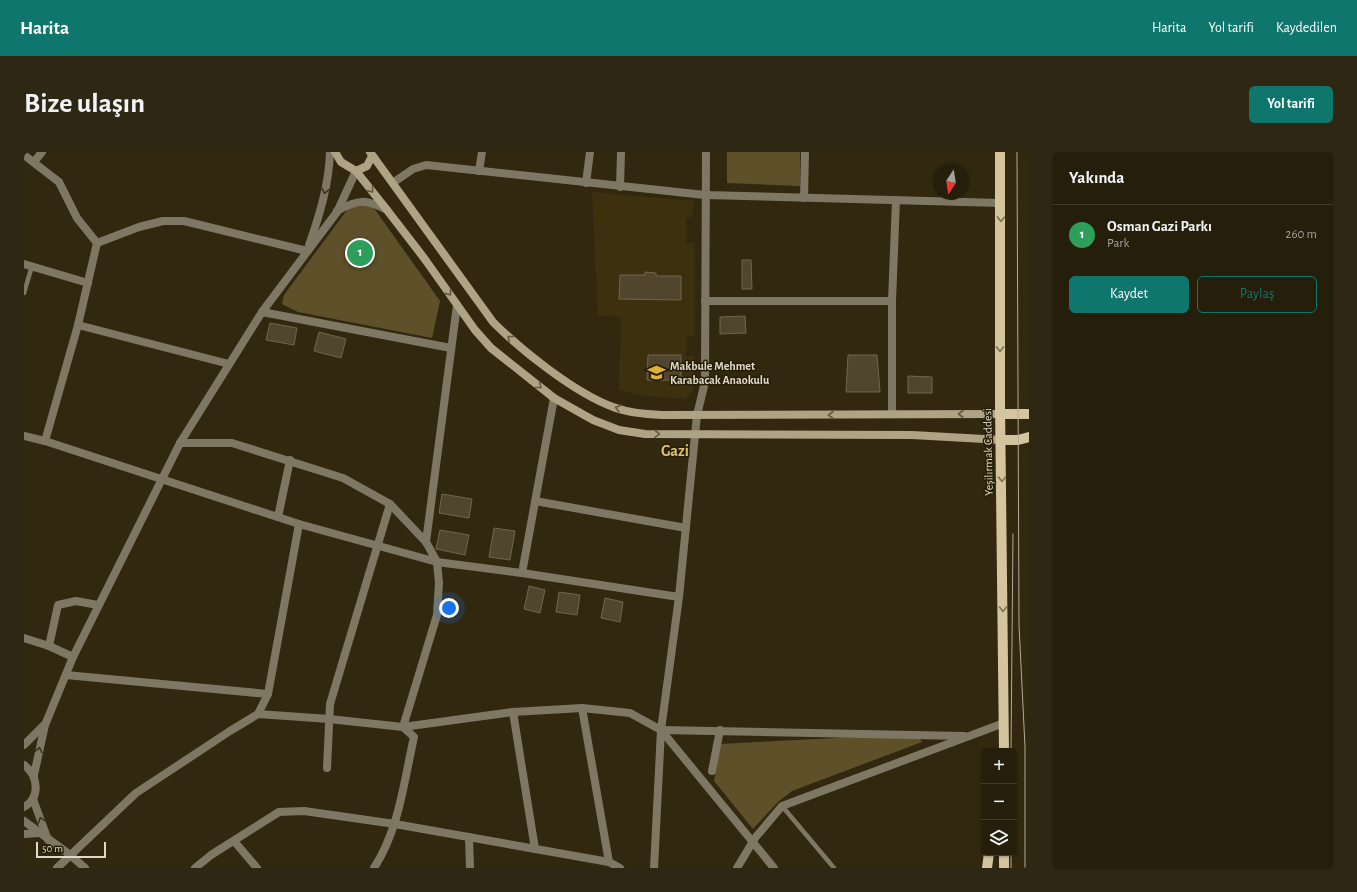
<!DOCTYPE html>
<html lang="tr">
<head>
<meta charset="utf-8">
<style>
  :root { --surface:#251e0b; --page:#2d2714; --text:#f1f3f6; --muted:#a3a29d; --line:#423c2c; --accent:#0f766e }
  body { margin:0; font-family:"Alegreya Sans",sans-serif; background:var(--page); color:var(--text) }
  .controls { position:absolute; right:12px; bottom:12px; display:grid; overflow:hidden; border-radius:6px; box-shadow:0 1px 3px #0004 }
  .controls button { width:36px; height:36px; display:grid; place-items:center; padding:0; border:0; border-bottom:1px solid var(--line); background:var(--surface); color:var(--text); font:20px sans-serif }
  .compass { position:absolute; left:909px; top:12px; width:36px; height:36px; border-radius:50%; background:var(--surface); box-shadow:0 1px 3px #0004; rotate:192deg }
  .scale { position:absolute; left:12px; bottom:10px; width:70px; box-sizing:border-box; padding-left:4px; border:2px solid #dfd9cb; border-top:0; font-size:11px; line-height:14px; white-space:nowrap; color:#dfd9cb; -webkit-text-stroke:3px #271e06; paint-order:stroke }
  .you { position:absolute; left:425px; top:456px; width:14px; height:14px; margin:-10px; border:3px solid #fff; border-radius:50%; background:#1a73e8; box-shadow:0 0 0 6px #1a73e833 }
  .badge { display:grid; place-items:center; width:26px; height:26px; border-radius:50%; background:var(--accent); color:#fff; font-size:13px; font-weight:700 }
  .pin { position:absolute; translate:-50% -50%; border:2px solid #fff; box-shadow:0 1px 4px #0006 }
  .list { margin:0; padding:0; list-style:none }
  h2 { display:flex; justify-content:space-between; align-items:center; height:52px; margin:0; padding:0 16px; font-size:17px }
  h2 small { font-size:13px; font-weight:400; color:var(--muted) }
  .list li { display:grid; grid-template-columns:26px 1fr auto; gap:12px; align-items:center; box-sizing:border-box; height:60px; padding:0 16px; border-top:1px solid var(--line) }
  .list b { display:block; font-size:15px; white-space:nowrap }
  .list p { margin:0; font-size:13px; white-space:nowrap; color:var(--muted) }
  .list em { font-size:13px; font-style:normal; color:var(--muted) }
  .actions { display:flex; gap:8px; padding:12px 16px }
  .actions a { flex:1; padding:9px 0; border:1px solid var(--accent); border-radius:6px; text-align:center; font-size:14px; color:var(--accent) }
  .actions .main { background:var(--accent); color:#fff }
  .icon { flex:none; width:22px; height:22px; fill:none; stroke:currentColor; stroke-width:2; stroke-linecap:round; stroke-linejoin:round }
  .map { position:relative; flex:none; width:1005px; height:716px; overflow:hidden; border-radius:6px }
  header { display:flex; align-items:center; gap:24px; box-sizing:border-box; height:56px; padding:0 20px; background:var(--accent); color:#fff }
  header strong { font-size:19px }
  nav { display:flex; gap:22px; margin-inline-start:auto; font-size:14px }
  .intro { display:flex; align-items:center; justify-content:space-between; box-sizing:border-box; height:96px; padding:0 24px }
  h1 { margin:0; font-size:28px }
  .button { padding:10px 18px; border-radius:6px; background:var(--accent); color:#fff; font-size:14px; font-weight:700 }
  main { display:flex; gap:24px; padding:0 24px }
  aside { flex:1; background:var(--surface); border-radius:6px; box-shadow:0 1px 3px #0004 }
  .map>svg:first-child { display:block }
  .built { fill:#3c300f }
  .green { fill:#5e5028 }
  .building { fill:#50462d; stroke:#70664c }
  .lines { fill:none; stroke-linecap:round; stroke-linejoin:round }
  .service { stroke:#7e7764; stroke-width:4.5 }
  .minor { stroke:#7e7764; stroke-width:8 }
  .tertiary { stroke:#7e7764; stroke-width:8 }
  .secondary { stroke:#aea385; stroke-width:8 }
  .primary { stroke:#d4c59f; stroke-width:10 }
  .tram { stroke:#b2ab9b; stroke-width:1 }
  .oneway { stroke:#645a3f }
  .oneway2 { stroke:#3d341e }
  .oneway3 { stroke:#7e7252 }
  .labels { text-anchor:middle; stroke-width:3; stroke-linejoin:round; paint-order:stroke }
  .poi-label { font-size:12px; font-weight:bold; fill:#dfd9cb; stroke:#271e06; text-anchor:start }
  .street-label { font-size:12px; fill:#dfd9cb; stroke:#271e06 }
  .district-label { font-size:16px; font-weight:bold; fill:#dcc074; stroke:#271e06 }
</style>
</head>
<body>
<header>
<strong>Harita</strong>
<nav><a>Harita</a><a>Yol tarifi</a><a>Kaydedilen</a></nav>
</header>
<div class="intro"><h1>Bize ulaşın</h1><a class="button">Yol tarifi</a></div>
<main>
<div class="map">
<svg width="1005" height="716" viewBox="0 0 1005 716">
  <rect width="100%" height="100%" fill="#31280f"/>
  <polygon class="built" points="568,40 670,49 668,65 662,66 662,91 670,91 670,184 662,184 662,204 671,204 669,238 661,247 622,244 595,238 597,165 574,164"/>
  <g class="green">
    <polygon points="703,0 776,0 776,34 703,31"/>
    <polygon points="334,51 347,53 352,59 416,149 408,186 274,160 258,152 260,143 323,58"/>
    <polygon points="893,582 898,590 768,639 754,650 729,677 690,629 696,592"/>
  </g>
  <g class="building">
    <polygon points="718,108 727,108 728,137 718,137"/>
    <polygon points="621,120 632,121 632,124 657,124 657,148 595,147 596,123 621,123"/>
    <polygon points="721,164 722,181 696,182 696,165"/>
    <polygon points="246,171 273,176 270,193 242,188"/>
    <polygon points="295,180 322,187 317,206 290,199"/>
    <polygon points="624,203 657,203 657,228 623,228"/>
    <polygon points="824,203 853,203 856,240 822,240"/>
    <polygon points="884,224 908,225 908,241 884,241"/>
    <polygon points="418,342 448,347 445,366 415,361"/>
    <polygon points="470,376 491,379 486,408 465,405"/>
    <polygon points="416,378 445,383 441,403 412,397"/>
    <polygon points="505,434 521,438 516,461 500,457"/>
    <polygon points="535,440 556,443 553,463 532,460"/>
    <polygon points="581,446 599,450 596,470 577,466"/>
  </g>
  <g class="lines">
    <g class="service">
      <polyline points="0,141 8,114"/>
      <polyline points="758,654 810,716"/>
    </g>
    <g class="minor">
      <polyline points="0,3 35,30 53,66 73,91 115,75 139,69 160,69 283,99"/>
      <polyline points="10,10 18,0"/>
      <polyline points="455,19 458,0"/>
      <polyline points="370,30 389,17 402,13 681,43 977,51"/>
      <polyline points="562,31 566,0"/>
      <polyline points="596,35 597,0"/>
      <polyline points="780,46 781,0"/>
      <path d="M 313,59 C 334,47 342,47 363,58"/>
      <path d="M 285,93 C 296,62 305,32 306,0"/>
      <polyline points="0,112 64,131"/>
      <polyline points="681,149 868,149"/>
      <polyline points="238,160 427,196"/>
      <polyline points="54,173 205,212"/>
      <polyline points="868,262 868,149 872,48"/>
      <polyline points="0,284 21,289 275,372 413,410 498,421 655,445"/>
      <polyline points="21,289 54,173 73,91"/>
      <polyline points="156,291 208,291 319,326 366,352 402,390 413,410 415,431 413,463 379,575"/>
      <polyline points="511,349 662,376"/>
      <polyline points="254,365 266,308"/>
      <polyline points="402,390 433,153"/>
      <polyline points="498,421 530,246"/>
      <polyline points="0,486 25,494 49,505"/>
      <polyline points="25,494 34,453 52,449 74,453"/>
      <polyline points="42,523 244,542"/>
      <polyline points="558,556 585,710"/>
      <polyline points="489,560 511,697"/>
      <polyline points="234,562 244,542 275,372"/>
      <polyline points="637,578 940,584"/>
      <polyline points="0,593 20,573"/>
      <polyline points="303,616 306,552 366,352"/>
      <polyline points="688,619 696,578"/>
      <polyline points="10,623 21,573 49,505 156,291 238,160 313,60 332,19"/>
      <polyline points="9,647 24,688"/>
      <polyline points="0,669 45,702 61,716"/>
      <polyline points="0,682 15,681"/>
      <polyline points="445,685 446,716"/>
      <polyline points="210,689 233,716"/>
      <polyline points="33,716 112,641 206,579 234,562 305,567 379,575 489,560 558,556 606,561 637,578 750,716"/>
      <polyline points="171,716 187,703 255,660 280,659 371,672 585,710 596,716"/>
      <path d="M 350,716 C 375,678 380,629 390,585 L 379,575"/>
      <polyline points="630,716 637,578 655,445 673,263 681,230 682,0"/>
      <polyline points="713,716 731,686 758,654 980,571"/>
    </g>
    <path class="tertiary" d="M 0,613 C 14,623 17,646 0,655"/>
    <g class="secondary">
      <polyline points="311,0 317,10 332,19 363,58 400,106 451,178 467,196 530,246 569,268 595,278 621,282 888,283 978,288"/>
      <path d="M 346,0 L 469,170 C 498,199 551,241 589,255 C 605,261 621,262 638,263 L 976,262"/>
      <polyline points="332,19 343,14 348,4"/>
    </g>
    <g class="primary">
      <polyline points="976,0 976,251 980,599"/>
      <polyline points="976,262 1005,262"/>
      <polyline points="978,288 994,288 1005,285"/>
      <polyline points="980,701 980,716"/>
      <polyline points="963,716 965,701"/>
    </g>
    <g class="tram">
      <polyline points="993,0 995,473 1001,595 1001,716"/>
      <polyline points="987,599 989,382"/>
      <polyline points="987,701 987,716"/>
    </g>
  </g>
  <defs><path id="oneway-chevron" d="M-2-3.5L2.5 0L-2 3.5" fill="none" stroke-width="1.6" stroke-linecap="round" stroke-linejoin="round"/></defs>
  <g class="oneway">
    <use href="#oneway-chevron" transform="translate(347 38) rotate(51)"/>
    <use href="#oneway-chevron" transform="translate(425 141) rotate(55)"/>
    <use href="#oneway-chevron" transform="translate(486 186) rotate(-141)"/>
    <use href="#oneway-chevron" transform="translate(515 234) rotate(38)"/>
    <use href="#oneway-chevron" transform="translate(594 256) rotate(-164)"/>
    <use href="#oneway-chevron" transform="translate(937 262) rotate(180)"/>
    <use href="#oneway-chevron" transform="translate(807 263) rotate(180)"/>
    <use href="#oneway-chevron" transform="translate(633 282) rotate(2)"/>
  </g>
  <g class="oneway2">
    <use href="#oneway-chevron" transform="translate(301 39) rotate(102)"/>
    <use href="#oneway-chevron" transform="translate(15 598) rotate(-77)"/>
    <use href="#oneway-chevron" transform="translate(17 668) rotate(-111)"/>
  </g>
  <g class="oneway3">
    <use href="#oneway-chevron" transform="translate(977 67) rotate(91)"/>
    <use href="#oneway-chevron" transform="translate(976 197) rotate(90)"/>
    <use href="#oneway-chevron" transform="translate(978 327) rotate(90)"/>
    <use href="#oneway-chevron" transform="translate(979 457) rotate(90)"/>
  </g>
  <defs>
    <symbol id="school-bare" viewBox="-9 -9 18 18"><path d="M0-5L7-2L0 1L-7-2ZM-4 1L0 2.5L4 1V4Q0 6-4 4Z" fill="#dbb233" stroke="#271e06" stroke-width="2.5" paint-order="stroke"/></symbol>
  </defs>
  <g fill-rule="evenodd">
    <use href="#school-bare" x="620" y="208" width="25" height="25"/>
  </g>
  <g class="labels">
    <g class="poi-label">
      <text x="646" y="218">Makbule Mehmet<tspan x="646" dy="14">Karabacak Anaokulu</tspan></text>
    </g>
    <g class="street-label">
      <text transform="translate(964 300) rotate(-91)" y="4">Yeşilırmak Caddesi</text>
    </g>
    <g class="district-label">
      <text x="651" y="304">Gazi</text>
    </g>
  </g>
</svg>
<div class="controls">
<button>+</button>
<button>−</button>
<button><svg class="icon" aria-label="layers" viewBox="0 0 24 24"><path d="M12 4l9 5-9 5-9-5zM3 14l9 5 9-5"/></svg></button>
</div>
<svg class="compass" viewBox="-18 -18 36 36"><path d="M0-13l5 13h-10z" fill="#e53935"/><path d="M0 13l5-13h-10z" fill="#a3a29d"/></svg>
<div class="scale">50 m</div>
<div class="you"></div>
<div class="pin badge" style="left:336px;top:101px;background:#2e9e5b">1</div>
</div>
<aside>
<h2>Yakında<small></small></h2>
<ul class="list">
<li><span class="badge" style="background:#2e9e5b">1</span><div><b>Osman Gazi Parkı</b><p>Park</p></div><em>260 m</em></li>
</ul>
<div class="actions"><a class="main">Kaydet</a><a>Paylaş</a></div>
</aside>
</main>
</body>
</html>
